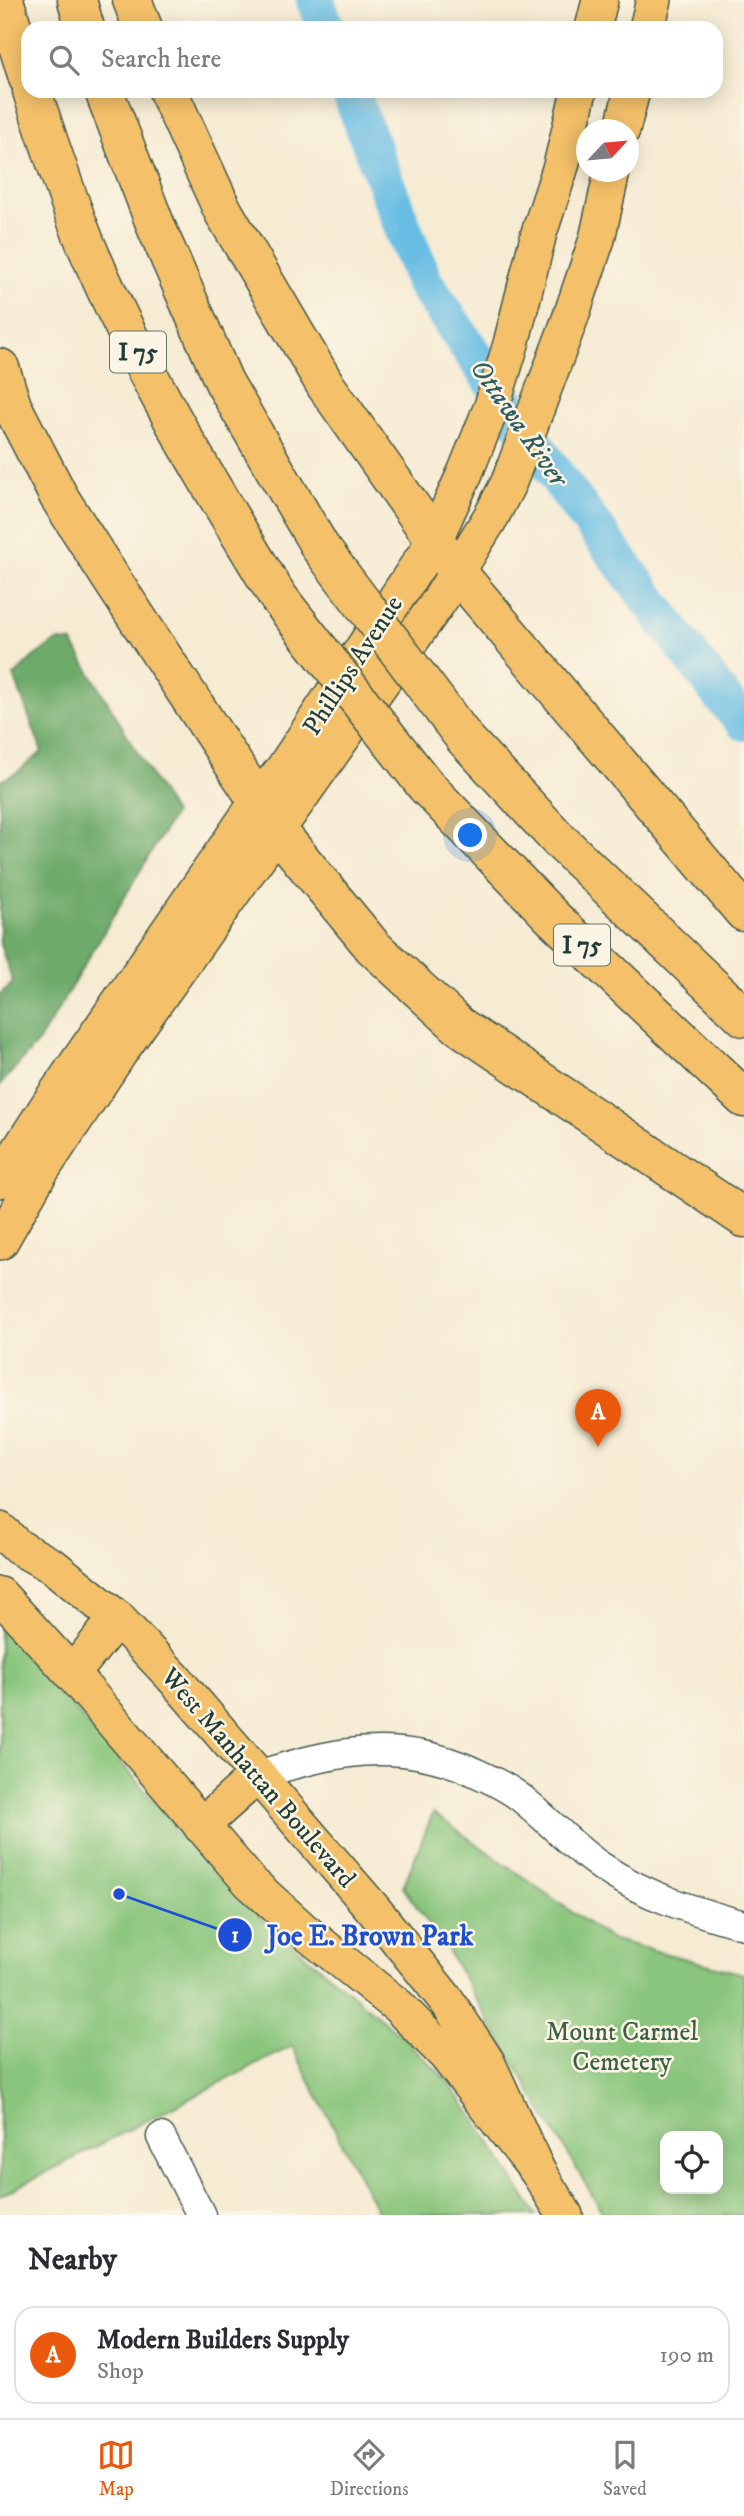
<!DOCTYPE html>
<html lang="en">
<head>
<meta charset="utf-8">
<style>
  :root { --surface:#fff; --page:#f7f7f7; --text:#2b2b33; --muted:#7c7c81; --line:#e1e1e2; --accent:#ea580c }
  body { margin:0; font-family:"IM FELL DW Pica",serif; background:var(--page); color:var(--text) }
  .controls { position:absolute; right:21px; bottom:21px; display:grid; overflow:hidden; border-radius:14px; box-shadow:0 4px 18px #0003 }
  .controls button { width:63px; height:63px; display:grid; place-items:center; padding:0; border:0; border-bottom:2px solid var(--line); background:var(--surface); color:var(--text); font:35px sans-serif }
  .compass { position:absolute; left:576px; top:119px; width:63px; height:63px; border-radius:50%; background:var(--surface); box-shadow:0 4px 18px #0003; rotate:64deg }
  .you { position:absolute; left:471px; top:836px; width:24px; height:24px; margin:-18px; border:5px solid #fff; border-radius:50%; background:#1a73e8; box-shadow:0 0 0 10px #1a73e833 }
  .badge { display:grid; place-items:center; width:46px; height:46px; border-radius:50%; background:var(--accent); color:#fff; font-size:23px; font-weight:700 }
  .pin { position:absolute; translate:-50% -58px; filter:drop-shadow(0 2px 4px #0008) }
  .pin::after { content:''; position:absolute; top:37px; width:24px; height:21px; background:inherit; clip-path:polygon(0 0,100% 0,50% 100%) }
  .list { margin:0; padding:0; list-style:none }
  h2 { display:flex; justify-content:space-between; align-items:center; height:91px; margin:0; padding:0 28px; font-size:30px }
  h2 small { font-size:23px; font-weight:400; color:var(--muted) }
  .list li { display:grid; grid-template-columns:46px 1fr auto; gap:21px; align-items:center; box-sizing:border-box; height:98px; margin:0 14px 14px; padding:0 14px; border:2px solid var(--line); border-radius:21px }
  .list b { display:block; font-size:26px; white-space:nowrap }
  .list p { margin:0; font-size:23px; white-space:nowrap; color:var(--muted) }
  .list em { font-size:23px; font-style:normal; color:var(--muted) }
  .icon { flex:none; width:38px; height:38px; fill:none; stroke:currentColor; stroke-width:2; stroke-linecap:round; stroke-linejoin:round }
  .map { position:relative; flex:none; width:744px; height:2215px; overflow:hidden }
  .search { position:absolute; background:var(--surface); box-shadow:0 4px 18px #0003; left:21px; right:21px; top:21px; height:77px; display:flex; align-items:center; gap:18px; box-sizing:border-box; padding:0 24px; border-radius:21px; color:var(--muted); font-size:26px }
  .sheet { height:203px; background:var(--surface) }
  nav { display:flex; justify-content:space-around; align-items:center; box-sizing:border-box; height:98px; border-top:2px solid var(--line); background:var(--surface); font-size:19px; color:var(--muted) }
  nav a { display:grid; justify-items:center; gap:4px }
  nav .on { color:var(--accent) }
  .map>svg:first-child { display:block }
  .green { fill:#89c57b; stroke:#548158; stroke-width:2; fill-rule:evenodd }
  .forest { fill:#6eaa6b; stroke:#467450; stroke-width:2 }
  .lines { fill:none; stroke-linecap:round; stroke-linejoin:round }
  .river { stroke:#67bde4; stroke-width:38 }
  .minor-casing { stroke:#3f574c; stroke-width:31 }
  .major-casing { stroke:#3f574c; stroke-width:38 }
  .highway-casing { stroke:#3f574c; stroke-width:41 }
  .minor { stroke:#fff; stroke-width:28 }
  .major { stroke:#f4c16a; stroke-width:35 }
  .highway { stroke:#f4c16a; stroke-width:38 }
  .highway-bridge-casing { stroke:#3f574c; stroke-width:41; stroke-linecap:butt }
  .highway-bridge { stroke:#f4c16a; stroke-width:38 }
  .labels { text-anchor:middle; stroke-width:5; stroke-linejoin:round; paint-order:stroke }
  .shield { fill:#fcf5e5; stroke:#617469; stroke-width:2 }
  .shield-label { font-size:24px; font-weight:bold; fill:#1f3d34 }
  .street-label { font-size:26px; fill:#1f3d34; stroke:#fcf5e5 }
  .park-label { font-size:26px; fill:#3a5f46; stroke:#fcf5e5 }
  .water-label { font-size:28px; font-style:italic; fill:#315d60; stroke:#fcf5e5 }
  .leader { fill:none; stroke:#1d4ed8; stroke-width:2.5 }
  .callout-dot { fill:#1d4ed8; stroke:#fcf5e5; stroke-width:2.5 }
  .mark-label { font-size:21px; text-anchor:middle; font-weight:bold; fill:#fff }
  .callout-label { font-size:28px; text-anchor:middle; font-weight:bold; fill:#1d4ed8; stroke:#fcf5e5; stroke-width:5; stroke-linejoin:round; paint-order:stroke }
</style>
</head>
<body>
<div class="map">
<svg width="744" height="2215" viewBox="0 0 744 2215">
  <rect width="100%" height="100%" fill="#fcf5e5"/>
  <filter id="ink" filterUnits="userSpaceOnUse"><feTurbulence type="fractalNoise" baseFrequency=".0143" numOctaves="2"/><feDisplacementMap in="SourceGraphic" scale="14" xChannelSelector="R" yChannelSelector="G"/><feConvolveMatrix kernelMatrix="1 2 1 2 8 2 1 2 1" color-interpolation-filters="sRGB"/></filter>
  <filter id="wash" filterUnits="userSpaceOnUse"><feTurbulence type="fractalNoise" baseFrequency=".00686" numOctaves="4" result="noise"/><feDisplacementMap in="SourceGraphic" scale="28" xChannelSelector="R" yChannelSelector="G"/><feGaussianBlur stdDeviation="1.57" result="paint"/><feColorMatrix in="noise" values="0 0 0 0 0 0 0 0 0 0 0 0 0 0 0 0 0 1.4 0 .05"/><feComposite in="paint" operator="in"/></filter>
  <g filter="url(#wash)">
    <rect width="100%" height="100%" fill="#f6ebd3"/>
    <g class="green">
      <polygon points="0,1623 213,1869 262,1919 404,2038 447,2081 478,2123 536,2215 379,2215 292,2046 0,2196"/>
      <path d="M 433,1813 L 610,1939 L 744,1974 L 744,2215 L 604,2215 L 447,1950 L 403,1887 ZM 718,2136 L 718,2189 L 665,2189 L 665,2136 Z"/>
    </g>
    <polygon class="forest" points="57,641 72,642 174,814 39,1041 0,1085 0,994 13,983 0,944 0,781 16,773 42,752 14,676 33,657"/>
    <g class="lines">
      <g class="river">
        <polyline points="315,0 326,28"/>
        <polyline points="350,91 424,282 560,481 722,697 744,722"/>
      </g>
    </g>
  </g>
  <g filter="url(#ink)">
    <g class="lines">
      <defs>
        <g id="minor">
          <path d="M 258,1775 C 331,1752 396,1737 470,1770 C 487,1778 506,1786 521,1798 C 549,1820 572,1847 602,1867 C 645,1896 694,1911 744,1925"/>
          <polyline points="161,2137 201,2215"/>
        </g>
        <g id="major">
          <polyline points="593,28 600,0"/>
          <polyline points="647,28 654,0"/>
          <polyline points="622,130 632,91"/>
          <polyline points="0,1180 49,1104 258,801 284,768 434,541 465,473 492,406 511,344 539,233 561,166 579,91"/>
          <polyline points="0,1242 39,1174 120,1052 439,601 492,515 509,482 570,319 597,239 612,172"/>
          <polyline points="0,1530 18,1547 54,1567 117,1618 172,1676 374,1910 447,2001 487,2062 538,2172"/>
          <polyline points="0,1595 72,1674 250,1882 303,1930 398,2006 446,2055 538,2172 565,2215"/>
          <polyline points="72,1674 117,1618"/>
          <polyline points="201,1826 258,1775"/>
        </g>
        <g id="highway">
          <polyline points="4,0 28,78"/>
          <polyline points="77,0 85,28"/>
          <polyline points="132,0 143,28"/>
          <path d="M 32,91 C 49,143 66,196 87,247 C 139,369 209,484 278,597"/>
          <polyline points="104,91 157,229 224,382 320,547"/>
          <polyline points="168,91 223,211 326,386 457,572 744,912"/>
          <polyline points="0,368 12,406 59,497 112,580 277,830 373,947 459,1026 744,1218"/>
          <polyline points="465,739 559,840 744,1017"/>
          <polyline points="426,786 553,918 744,1098"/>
        </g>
      </defs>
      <use href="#minor" class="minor-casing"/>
      <use href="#major" class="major-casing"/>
      <use href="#highway" class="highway-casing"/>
      <use href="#minor" class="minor"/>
      <use href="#major" class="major"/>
      <use href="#highway" class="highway"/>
      <defs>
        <g id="highway-bridge">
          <polyline points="320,547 465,739"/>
          <polyline points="278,597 426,786"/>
        </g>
      </defs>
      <use href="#highway-bridge" class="highway-bridge-casing"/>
      <use href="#highway-bridge" class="highway-bridge"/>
    </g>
  </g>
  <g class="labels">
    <g class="shield">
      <rect x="110" y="331.5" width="56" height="41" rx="5"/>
      <rect x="554" y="924.5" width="56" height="41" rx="5"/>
    </g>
    <g class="shield-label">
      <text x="138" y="360">I 75</text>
      <text x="582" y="953">I 75</text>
    </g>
    <g class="street-label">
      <text transform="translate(352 665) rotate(-57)" y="9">Phillips Avenue</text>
      <text transform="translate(259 1777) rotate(49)" y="9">West Manhattan Boulevard</text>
    </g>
    <g class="park-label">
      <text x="622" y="2040">Mount Carmel<tspan x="622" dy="30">Cemetery</tspan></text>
    </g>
    <g class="water-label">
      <text transform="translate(520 422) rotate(55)" y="10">Ottawa River</text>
    </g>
  </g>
  <path class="leader" d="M119 1894L235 1935"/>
  <g class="callout-dot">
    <circle cx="119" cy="1894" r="7"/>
    <circle cx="235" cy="1935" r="18"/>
  </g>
  <g class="mark-label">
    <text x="235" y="1942">1</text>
  </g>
  <g class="callout-label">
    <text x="370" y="1945">Joe E. Brown Park</text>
  </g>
</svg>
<div class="controls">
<button><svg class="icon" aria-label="locate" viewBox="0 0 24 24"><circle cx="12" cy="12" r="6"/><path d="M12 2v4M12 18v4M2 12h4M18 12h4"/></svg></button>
</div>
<svg class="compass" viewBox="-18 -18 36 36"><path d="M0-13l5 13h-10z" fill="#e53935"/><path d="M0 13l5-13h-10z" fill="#7c7c81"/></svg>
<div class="you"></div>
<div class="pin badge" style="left:598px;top:1447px">A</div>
<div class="search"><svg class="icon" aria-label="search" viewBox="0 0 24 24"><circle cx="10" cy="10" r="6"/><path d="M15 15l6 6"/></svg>Search here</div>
</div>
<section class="sheet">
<h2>Nearby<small></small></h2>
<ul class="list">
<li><span class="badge">A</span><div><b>Modern Builders Supply</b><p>Shop</p></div><em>190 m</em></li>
</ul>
</section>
<nav>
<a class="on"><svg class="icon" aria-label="map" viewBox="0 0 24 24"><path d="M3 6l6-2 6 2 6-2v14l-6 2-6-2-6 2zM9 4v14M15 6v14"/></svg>Map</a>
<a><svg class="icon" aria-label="directions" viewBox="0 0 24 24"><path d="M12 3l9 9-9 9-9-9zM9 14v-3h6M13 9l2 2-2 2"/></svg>Directions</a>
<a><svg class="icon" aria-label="saved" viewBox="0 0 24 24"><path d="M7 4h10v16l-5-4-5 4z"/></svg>Saved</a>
</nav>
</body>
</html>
